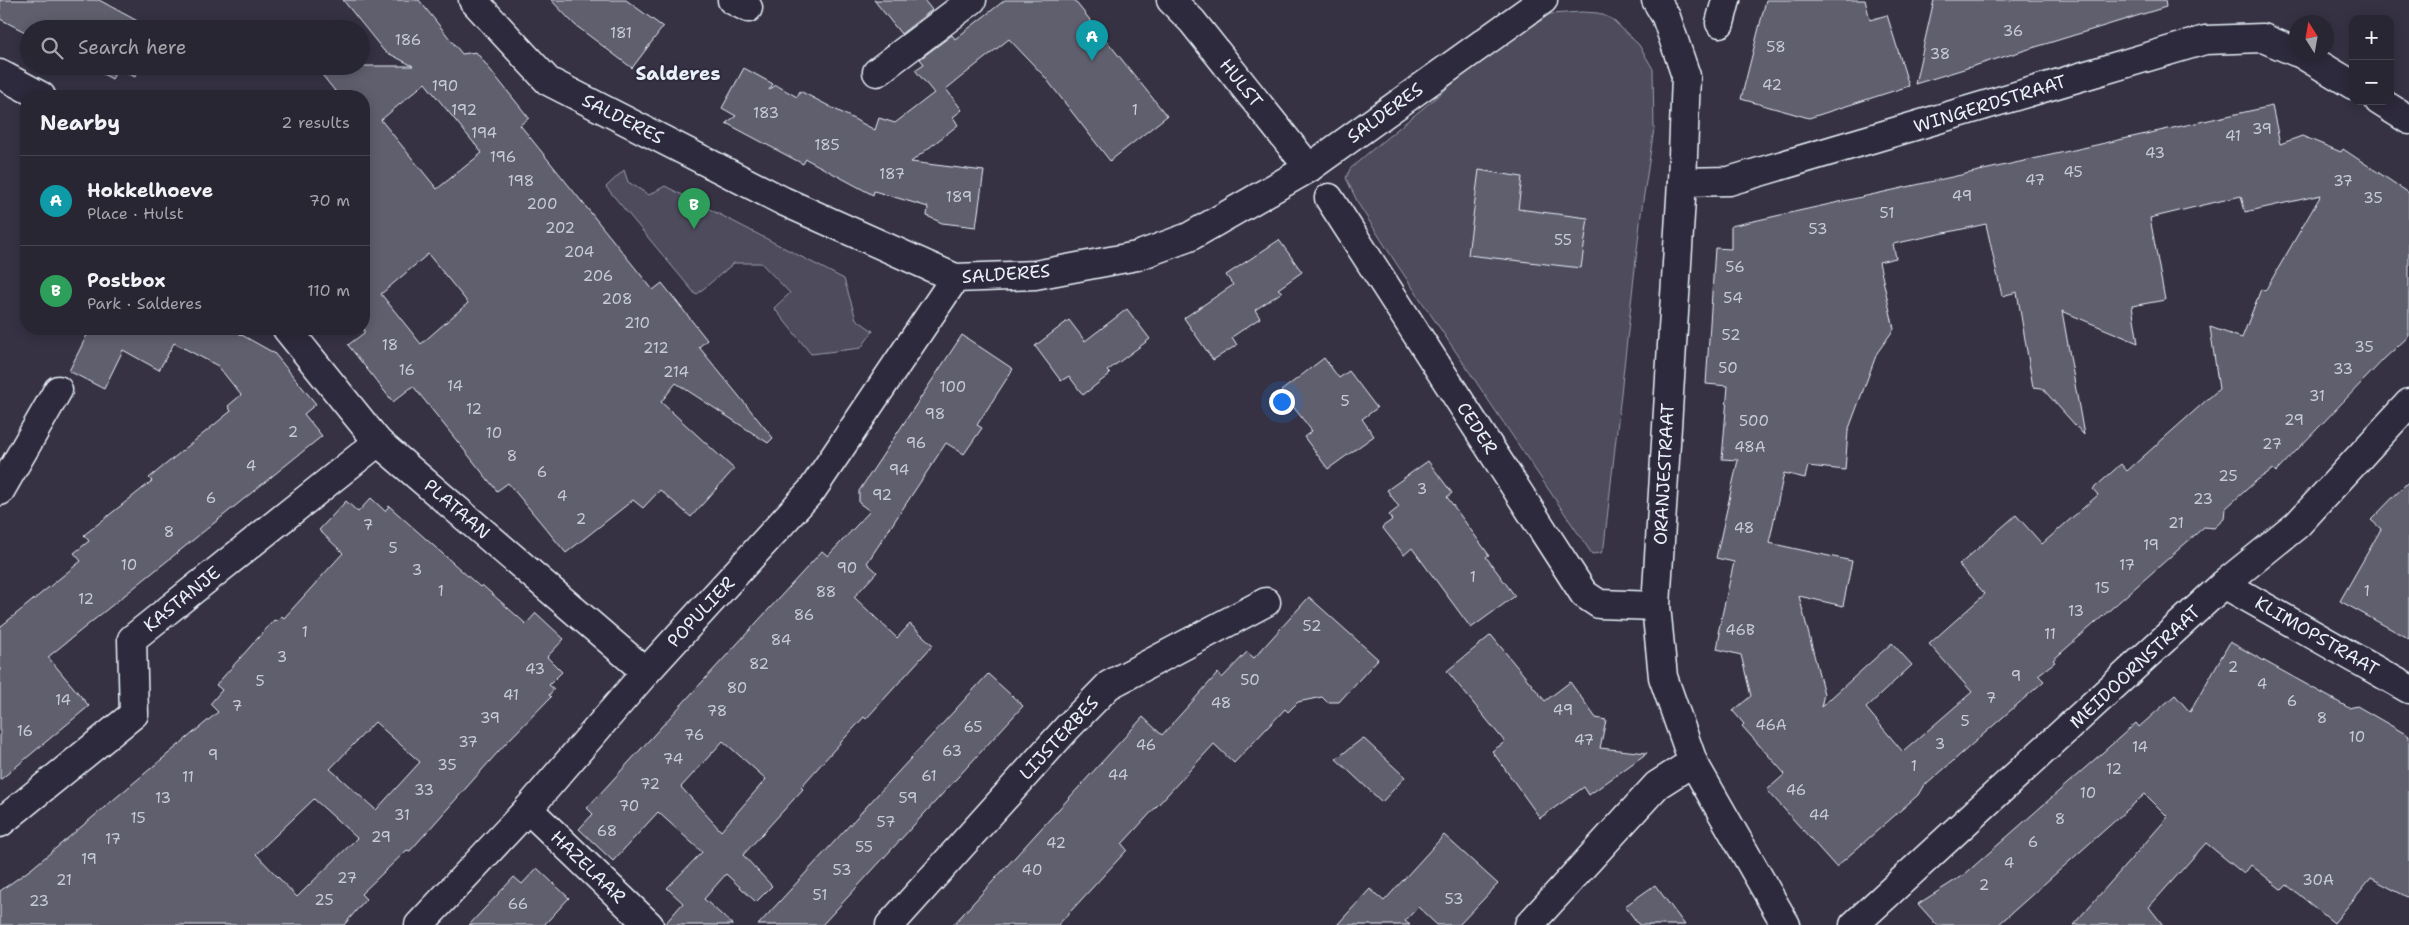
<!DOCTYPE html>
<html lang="en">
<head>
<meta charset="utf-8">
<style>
  :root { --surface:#282633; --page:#302e3b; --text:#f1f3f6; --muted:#a5a5ac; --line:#44434e; --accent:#ffd166 }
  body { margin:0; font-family:"Shantell Sans",sans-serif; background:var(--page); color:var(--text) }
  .controls { position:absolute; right:15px; top:15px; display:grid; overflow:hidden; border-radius:10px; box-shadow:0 2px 12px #0003 }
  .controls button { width:45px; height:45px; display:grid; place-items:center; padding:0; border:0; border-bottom:1px solid var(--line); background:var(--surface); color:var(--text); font:25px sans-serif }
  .compass { position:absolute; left:2289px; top:15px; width:45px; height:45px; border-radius:50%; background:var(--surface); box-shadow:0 2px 12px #0003; rotate:349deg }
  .you { position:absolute; left:1281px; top:401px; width:18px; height:18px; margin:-12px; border:4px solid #fff; border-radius:50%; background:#1a73e8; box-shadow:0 0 0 8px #1a73e833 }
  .badge { display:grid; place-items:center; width:32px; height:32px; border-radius:50%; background:var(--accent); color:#fff; font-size:16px; font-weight:700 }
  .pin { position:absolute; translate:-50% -41px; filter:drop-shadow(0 1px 2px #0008) }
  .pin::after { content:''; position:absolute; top:26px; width:18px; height:15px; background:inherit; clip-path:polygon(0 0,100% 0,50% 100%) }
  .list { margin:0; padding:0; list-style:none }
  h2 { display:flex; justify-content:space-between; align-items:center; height:65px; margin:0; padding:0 20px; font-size:21px }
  h2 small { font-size:16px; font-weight:400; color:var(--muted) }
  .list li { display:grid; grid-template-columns:32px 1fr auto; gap:15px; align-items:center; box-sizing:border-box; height:90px; padding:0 20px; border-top:1px solid var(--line) }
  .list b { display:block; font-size:19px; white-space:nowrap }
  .list p { margin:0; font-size:16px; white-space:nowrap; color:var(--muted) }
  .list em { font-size:16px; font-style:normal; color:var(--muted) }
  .icon { flex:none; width:28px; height:28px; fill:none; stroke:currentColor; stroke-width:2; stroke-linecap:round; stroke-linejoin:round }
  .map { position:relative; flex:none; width:2409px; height:925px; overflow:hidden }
  .search { position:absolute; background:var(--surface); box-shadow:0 2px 12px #0003; left:20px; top:20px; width:350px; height:55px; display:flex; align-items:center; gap:12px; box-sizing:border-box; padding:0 18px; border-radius:28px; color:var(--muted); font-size:19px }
  .panel { position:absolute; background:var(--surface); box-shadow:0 2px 12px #0003; left:20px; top:90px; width:350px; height:245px; border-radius:20px }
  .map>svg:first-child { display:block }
  .green { fill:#4d4b5c; stroke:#9a9eaa }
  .building { fill:#605e6e; stroke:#e8f1f8; fill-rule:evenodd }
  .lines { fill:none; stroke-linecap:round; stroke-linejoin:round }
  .street-casing { stroke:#e8f1f8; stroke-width:31 }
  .secondary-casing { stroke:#e8f1f8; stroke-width:31 }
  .street { stroke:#2f2a3d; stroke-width:28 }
  .secondary { stroke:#2f2a3d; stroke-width:28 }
  .labels { text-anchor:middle; stroke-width:4; stroke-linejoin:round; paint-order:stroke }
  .number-label { font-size:15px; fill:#c6ccd6 }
  .street-label { font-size:18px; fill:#e8f1f8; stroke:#2f2a3d }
  .neighbourhood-label { font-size:19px; font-weight:bold; fill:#e8f1f8; stroke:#2f2a3d }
</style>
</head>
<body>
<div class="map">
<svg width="2409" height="925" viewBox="0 0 2409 925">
  <rect width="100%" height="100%" fill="#363244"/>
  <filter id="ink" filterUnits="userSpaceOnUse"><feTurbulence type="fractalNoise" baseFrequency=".02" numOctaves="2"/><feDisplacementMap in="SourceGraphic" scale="10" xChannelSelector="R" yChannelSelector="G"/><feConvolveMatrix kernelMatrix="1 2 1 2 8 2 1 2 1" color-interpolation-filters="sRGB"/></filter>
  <g filter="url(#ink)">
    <g class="green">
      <polygon points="1582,12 1598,13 1612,19 1639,45 1653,69 1654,129 1641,214 1604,546 1601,553 1592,554 1396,263 1359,205 1346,178 1350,169 1367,154 1478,63 1550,14"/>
      <polygon points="624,170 628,182 649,195 665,186 844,279 856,319 873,331 861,348 811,354 774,308 790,293 761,263 734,263 696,295 606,187"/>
    </g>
    <g class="building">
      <polygon points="0,0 99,0 152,29 29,29 29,34 0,19"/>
      <path d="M 343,0 L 419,0 L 462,54 L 476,52 L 529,118 L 520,125 L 653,290 L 662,283 L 707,340 L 699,347 L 773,438 L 768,443 L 676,383 L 661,402 L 734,469 L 691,517 L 660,490 L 643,508 L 633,500 L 566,553 L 508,483 L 497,491 L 413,386 L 393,402 L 348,345 L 364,333 L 364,96 L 339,96 L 315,66 L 413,66 L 384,51 ZM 425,83 L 482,153 L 437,189 L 381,120 ZM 428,254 L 468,303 L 421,344 L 381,294 Z"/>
      <polygon points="551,0 626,0 663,27 632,68 575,25"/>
      <polygon points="874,0 924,0 932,10 901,34"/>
      <polygon points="1005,0 1074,0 1167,116 1110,161 1044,76 1009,39 946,89 962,110 953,117 958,125 911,162 984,171 976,227 942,223 927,216 928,207 874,191 873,195 806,159 803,164 726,123 736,116 722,108 744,68 773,84 769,90 776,85 797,97 800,91 875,130 879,118 895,123 934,93 915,70 924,64 920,59 952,35 955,39"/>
      <polygon points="1766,0 1865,0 1870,20 1887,15 1909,86 1809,118 1741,99"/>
      <polygon points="1934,0 2165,0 2166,7 1915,84"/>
      <polygon points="89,66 141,66 135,77 118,68 112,79"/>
      <path d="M 2272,106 L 2280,144 L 2302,136 L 2341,152 L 2343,149 L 2409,193 L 2409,336 L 2385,358 L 2276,472 L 2273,469 L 2256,481 L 2225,509 L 2224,519 L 2214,528 L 2204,527 L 2053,660 L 2055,662 L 2038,675 L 2044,681 L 1927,784 L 1925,783 L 1918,795 L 1836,867 L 1767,790 L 1785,774 L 1742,726 L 1744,724 L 1733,711 L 1751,696 L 1741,655 L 1717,649 L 1720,633 L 1718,633 L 1734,562 L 1716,558 L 1738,460 L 1722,459 L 1728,386 L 1706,384 L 1715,248 L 1731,249 L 1731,226 ZM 2321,195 L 2265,291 L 2261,289 L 2242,338 L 2210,327 L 2219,389 L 2127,471 L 2121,464 L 2093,489 L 2098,495 L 2042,544 L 2016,515 L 1959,565 L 1985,594 L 1929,644 L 1972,692 L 1903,752 L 1866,708 L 1912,665 L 1892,643 L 1821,707 L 1824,694 L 1799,596 L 1843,606 L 1852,561 L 1769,543 L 1784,473 L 1805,478 L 1808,466 L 1845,470 L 1848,431 L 1877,353 L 1894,329 L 1879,262 L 1896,258 L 1893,244 L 1986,224 L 2002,296 L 2017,292 L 2033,387 L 2042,388 L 2084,435 L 2062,311 L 2138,343 L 2132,306 L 2165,300 L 2150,218 L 2241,196 L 2245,212 Z"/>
      <polygon points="1479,170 1522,177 1518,209 1588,218 1581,268 1468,255"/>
      <polygon points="1279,240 1302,272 1278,289 1282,292 1255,310 1260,318 1232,337 1237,345 1213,360 1184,318 1233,285 1226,275"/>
      <polygon points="1127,309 1150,339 1107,371 1110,374 1083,395 1069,376 1061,381 1035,346 1069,320 1085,341"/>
      <polygon points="85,329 235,329 240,334 274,353 316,404 304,414 322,436 48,657 89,706 0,780 0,627 81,561 74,553 89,541 84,535 152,481 149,478 231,411 228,406 241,395 218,366 174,343 159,370 123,350 104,389 69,371 89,331"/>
      <path d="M 962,335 L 1013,369 L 977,425 L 982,428 L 964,454 L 946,443 L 867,563 L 877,572 L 854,597 L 897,638 L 910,624 L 933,645 L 866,719 L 864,717 L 832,752 L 801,787 L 803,789 L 743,855 L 772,886 L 756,902 L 726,874 L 704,899 L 733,925 L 664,925 L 683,903 L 667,888 L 702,852 L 658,812 L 613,861 L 579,829 L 593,814 L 587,808 L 822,551 L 828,556 L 870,511 L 859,503 L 859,491 ZM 723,741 L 766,779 L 721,831 L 681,787 Z"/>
      <polygon points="1324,358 1339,378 1349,371 1377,408 1362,419 1374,436 1328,469 1304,437 1312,431 1281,391"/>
      <polygon points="1428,461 1452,493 1447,497 1489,555 1486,557 1515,596 1471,628 1412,548 1404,555 1382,527 1392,520 1389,515 1399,507 1387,490"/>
      <polygon points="2409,481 2409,639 2340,601 2381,529 2371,520"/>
      <path d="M 371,498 L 385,511 L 389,506 L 480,587 L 482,585 L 526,624 L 536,613 L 564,639 L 547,657 L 562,672 L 549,685 L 554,689 L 549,695 L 551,697 L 506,743 L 410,851 L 407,850 L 361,894 L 366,899 L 344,925 L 0,925 L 0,891 L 31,869 L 218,712 L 210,704 L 222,690 L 216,685 L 274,620 L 277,621 L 282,616 L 284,618 L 343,553 L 319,530 L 346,501 L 358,512 ZM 375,722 L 420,762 L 376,810 L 330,769 ZM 314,799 L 357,838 L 297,897 L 256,854 Z"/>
      <polygon points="1309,597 1378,659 1339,702 1327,702 1322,697 1298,702 1288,712 1285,709 1234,763 1214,744 1122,844 1127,850 1058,925 953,925 1143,717 1162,735 1218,673 1222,678 1247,652 1254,658"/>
      <polygon points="1491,635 1545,701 1570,682 1596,718 1606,720 1600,748 1647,753 1589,795 1584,787 1540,818 1492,751 1505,742 1447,671"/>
      <polygon points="2230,642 2349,708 2357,706 2409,736 2409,898 2371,878 2334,923 2287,885 2282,890 2251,865 2244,874 2206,843 2149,907 2163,925 2073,925 2168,817 2145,794 1998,925 1937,925 1918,904 1965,874 2136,723 2139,727 2175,695 2190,712"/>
      <polygon points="988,674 1023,706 847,898 822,925 758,925"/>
      <polygon points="1363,738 1405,777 1382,802 1336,759"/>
      <polygon points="1444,835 1498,884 1459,925 1437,925 1418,907 1405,921 1410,925 1337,925 1370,889 1384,901"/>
      <polygon points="537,868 569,898 544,925 469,925 514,877 522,884"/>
      <polygon points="1655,885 1685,925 1639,925 1625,906"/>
    </g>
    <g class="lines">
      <defs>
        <g id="street">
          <polyline points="732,0 748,8"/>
          <polyline points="1171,0 1192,21 1309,168"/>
          <polyline points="1656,0 1666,17 1686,76 1682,182 1656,606 1663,677 1693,762 1786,925"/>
          <polyline points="1720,23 1726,0"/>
          <polyline points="2298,52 2353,85"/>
          <polyline points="877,72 972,0"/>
          <polyline points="0,74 41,96"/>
          <polyline points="2379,101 2409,120"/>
          <polyline points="1682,182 1729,181 2205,40 2263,38 2296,52"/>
          <polyline points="1329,198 1584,594 1599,604 1656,606"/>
          <polyline points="287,329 378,442 646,672"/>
          <polyline points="0,491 58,390"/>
          <polyline points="2224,584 2409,689"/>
          <polyline points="528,809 649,925"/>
          <polyline points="0,823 134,714 132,639 378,442"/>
          <polyline points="419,925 528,809 646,672 812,490 955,278"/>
          <polyline points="890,925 1067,728 1109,685 1266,602"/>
          <polyline points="1529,925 1657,785 1693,762"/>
          <polyline points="1854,925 2224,584 2297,525 2409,403"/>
        </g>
        <polyline id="secondary" points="473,0 548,81 783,201 955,278 1035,275 1137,256 1189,237 1309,168 1543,0"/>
      </defs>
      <use href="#street" class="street-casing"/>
      <use href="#secondary" class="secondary-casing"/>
      <use href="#street" class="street"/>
      <use href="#secondary" class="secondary"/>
    </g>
  </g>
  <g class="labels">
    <g class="number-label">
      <text x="2013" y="36">36</text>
      <text x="621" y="38">181</text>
      <text x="408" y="45">186</text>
      <text x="1776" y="52">58</text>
      <text x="1940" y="59">38</text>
      <text x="1772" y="90">42</text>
      <text x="445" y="91">190</text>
      <text x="464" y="115">192</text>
      <text x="1135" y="115">1</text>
      <text x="766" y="118">183</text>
      <text x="2262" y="134">39</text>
      <text x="484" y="138">194</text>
      <text x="2233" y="141">41</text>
      <text x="827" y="150">185</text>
      <text x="2155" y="158">43</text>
      <text x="503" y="162">196</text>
      <text x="2073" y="177">45</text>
      <text x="892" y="179">187</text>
      <text x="2035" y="185">47</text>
      <text x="521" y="186">198</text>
      <text x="2343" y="186">37</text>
      <text x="1962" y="201">49</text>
      <text x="959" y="202">189</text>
      <text x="2373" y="203">35</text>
      <text x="542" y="209">200</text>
      <text x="1887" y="218">51</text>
      <text x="560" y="233">202</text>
      <text x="1818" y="234">53</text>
      <text x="1563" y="245">55</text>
      <text x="579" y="257">204</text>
      <text x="1735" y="272">56</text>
      <text x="598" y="281">206</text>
      <text x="1733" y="303">54</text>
      <text x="617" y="304">208</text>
      <text x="637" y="328">210</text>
      <text x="1731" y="340">52</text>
      <text x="390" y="350">18</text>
      <text x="2364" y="352">35</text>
      <text x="656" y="353">212</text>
      <text x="1728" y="373">50</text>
      <text x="2343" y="374">33</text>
      <text x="407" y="375">16</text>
      <text x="676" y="377">214</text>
      <text x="455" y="391">14</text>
      <text x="953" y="392">100</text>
      <text x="2317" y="401">31</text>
      <text x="1345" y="406">5</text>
      <text x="474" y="414">12</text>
      <text x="935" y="419">98</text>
      <text x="2294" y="425">29</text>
      <text x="1754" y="426">500</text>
      <text x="293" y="437">2</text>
      <text x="494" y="438">10</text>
      <text x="916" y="448">96</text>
      <text x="2272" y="449">27</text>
      <text x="1750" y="452">48A</text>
      <text x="512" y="461">8</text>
      <text x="251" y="471">4</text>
      <text x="899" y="475">94</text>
      <text x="542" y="477">6</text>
      <text x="2228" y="481">25</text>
      <text x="1422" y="494">3</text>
      <text x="882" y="500">92</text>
      <text x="562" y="501">4</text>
      <text x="211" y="503">6</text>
      <text x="2203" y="504">23</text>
      <text x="581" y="524">2</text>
      <text x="2176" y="528">21</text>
      <text x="368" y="530">7</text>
      <text x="1744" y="533">48</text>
      <text x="169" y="537">8</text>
      <text x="2151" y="550">19</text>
      <text x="393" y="553">5</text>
      <text x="129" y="570">10</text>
      <text x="2127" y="570">17</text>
      <text x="847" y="573">90</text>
      <text x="417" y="575">3</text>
      <text x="1473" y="582">1</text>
      <text x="2102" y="593">15</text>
      <text x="441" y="596">1</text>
      <text x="2367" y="596">1</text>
      <text x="826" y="597">88</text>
      <text x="86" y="604">12</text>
      <text x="2076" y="616">13</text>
      <text x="804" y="620">86</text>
      <text x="1312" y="631">52</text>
      <text x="1740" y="635">46B</text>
      <text x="305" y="637">1</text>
      <text x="2050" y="639">11</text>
      <text x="781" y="645">84</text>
      <text x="282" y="662">3</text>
      <text x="759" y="669">82</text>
      <text x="2233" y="672">2</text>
      <text x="535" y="674">43</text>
      <text x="2016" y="681">9</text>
      <text x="1250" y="685">50</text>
      <text x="260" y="686">5</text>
      <text x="2262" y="689">4</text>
      <text x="737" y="693">80</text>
      <text x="511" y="700">41</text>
      <text x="1991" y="703">7</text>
      <text x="63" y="705">14</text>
      <text x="2292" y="706">6</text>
      <text x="1221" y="708">48</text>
      <text x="237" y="711">7</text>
      <text x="1563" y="715">49</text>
      <text x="717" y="716">78</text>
      <text x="490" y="723">39</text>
      <text x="2322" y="723">8</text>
      <text x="1965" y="726">5</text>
      <text x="1771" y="730">46A</text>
      <text x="973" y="732">65</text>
      <text x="25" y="736">16</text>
      <text x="694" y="740">76</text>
      <text x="2357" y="742">10</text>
      <text x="1584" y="745">47</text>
      <text x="468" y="747">37</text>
      <text x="1940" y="749">3</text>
      <text x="1146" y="750">46</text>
      <text x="2140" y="752">14</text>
      <text x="952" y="756">63</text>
      <text x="213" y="760">9</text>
      <text x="673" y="764">74</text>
      <text x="447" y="770">35</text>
      <text x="1914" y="771">1</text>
      <text x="2114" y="774">12</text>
      <text x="1118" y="780">44</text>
      <text x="929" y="781">61</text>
      <text x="188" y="782">11</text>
      <text x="650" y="789">72</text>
      <text x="424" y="795">33</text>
      <text x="1796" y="795">46</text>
      <text x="2088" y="798">10</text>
      <text x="163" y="803">13</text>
      <text x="908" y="803">59</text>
      <text x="629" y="811">70</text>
      <text x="402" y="820">31</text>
      <text x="1819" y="820">44</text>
      <text x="138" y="823">15</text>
      <text x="2060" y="824">8</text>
      <text x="886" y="827">57</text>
      <text x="607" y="836">68</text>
      <text x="381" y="842">29</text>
      <text x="113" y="844">17</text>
      <text x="2033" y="847">6</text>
      <text x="1056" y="848">42</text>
      <text x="864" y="852">55</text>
      <text x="89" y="864">19</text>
      <text x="2009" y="868">4</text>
      <text x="842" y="875">53</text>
      <text x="1032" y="875">40</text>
      <text x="347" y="883">27</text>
      <text x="64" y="885">21</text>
      <text x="2318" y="885">30A</text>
      <text x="1984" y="890">2</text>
      <text x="820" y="900">51</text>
      <text x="1454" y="904">53</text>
      <text x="324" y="905">25</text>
      <text x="39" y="906">23</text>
      <text x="518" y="909">66</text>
    </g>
    <g class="street-label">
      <text transform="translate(1241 83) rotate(51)" y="6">HULST</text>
      <text transform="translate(1990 104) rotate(-17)" y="6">WINGERDSTRAAT</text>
      <text transform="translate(1385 113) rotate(-36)" y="6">SALDERES</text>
      <text transform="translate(623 119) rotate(27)" y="6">SALDERES</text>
      <text transform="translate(1006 274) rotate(-4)" y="6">SALDERES</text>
      <text transform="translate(1477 428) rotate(57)" y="6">CEDER</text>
      <text transform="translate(1664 474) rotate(-87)" y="6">ORANJESTRAAT</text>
      <text transform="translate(457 509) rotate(41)" y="6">PLATAAN</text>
      <text transform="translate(182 599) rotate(-39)" y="6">KASTANJE</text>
      <text transform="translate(701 612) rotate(-47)" y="6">POPULIER</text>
      <text transform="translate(2317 636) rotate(30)" y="6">KLIMOPSTRAAT</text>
      <text transform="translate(2135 667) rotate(-43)" y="6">MEIDOORNSTRAAT</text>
      <text transform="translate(1059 738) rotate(-47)" y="6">LIJSTERBES</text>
      <text transform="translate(588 867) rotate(44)" y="6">HAZELAAR</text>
    </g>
    <g class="neighbourhood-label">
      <text x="678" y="80">Salderes</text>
    </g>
  </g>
</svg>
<div class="controls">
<button>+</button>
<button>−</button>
</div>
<svg class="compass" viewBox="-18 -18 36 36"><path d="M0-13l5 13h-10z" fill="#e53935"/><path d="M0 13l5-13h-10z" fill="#a5a5ac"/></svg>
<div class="you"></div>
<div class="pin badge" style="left:1092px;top:61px;background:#0f9aa8">A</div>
<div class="pin badge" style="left:694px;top:229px;background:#2e9e5b">B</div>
<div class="search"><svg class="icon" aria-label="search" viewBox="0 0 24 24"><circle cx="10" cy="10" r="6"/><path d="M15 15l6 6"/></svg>Search here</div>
<section class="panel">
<h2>Nearby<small>2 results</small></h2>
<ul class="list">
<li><span class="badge" style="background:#0f9aa8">A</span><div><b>Hokkelhoeve</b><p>Place · Hulst</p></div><em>70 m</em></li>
<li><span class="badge" style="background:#2e9e5b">B</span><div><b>Postbox</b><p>Park · Salderes</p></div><em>110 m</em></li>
</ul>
</section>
</div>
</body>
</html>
